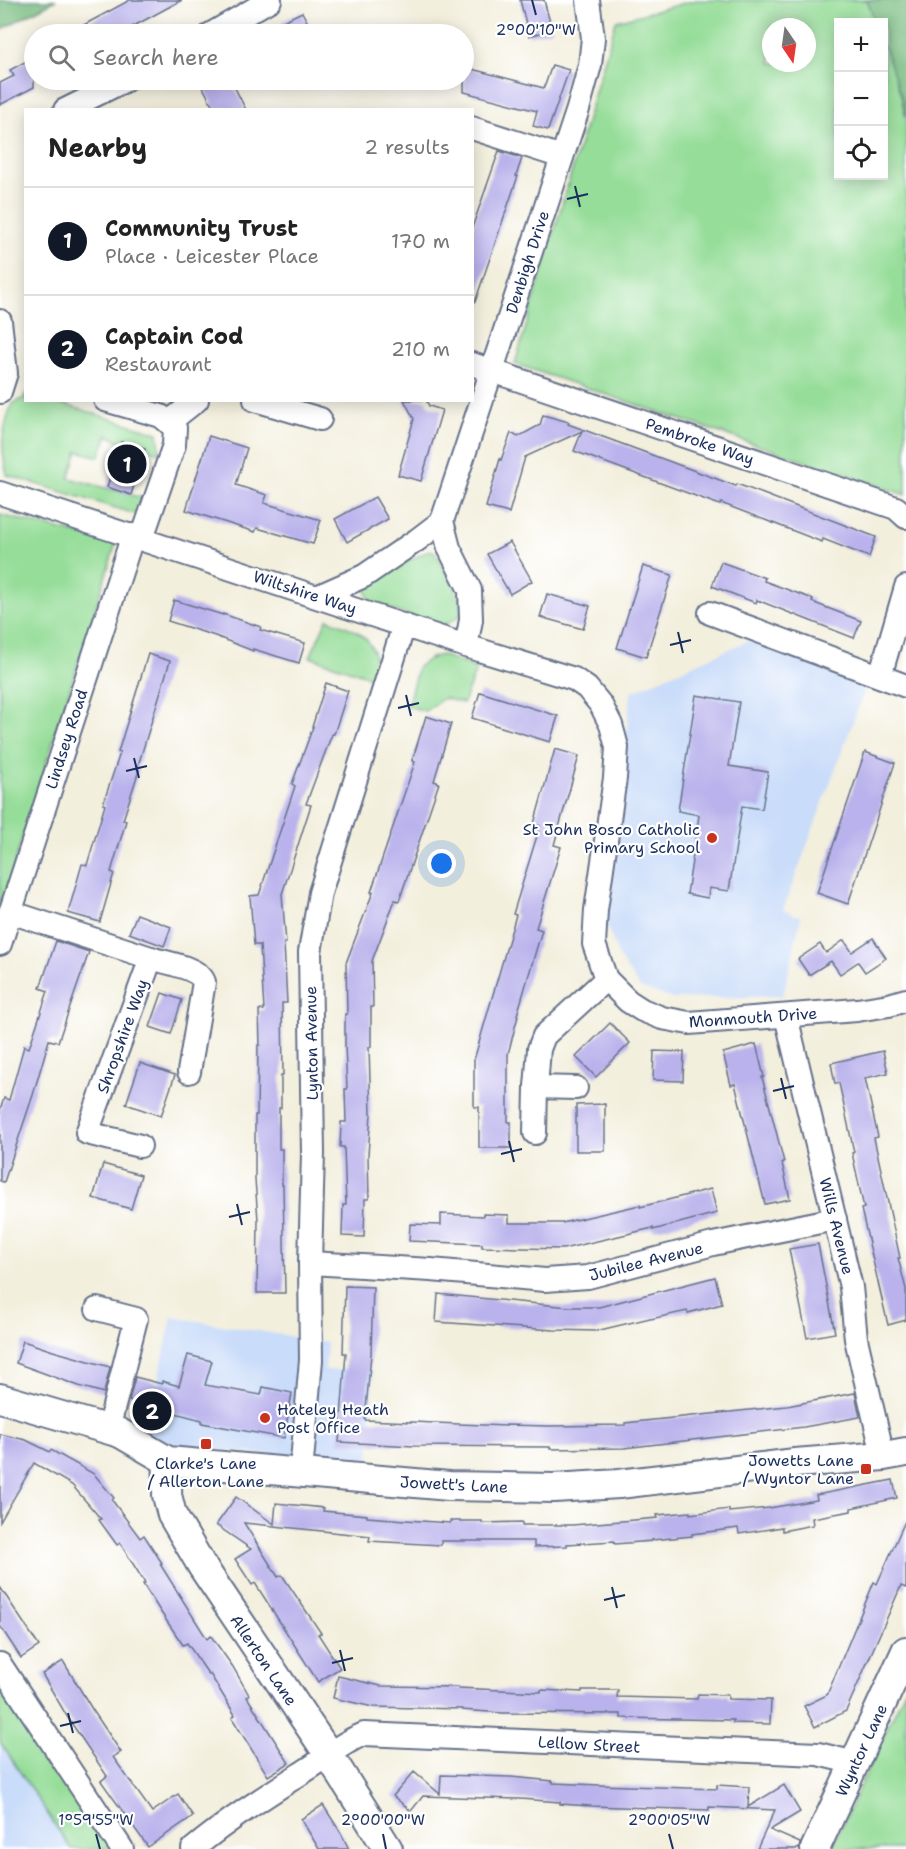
<!DOCTYPE html>
<html lang="en">
<head>
<meta charset="utf-8">
<style>
  :root { --surface:#fff; --page:#f2f2f2; --text:#222; --muted:#767676; --line:#e0e0e0; --accent:#111827 }
  body { margin:0; font-family:"Shantell Sans",sans-serif; background:var(--page); color:var(--text) }
  .controls { position:absolute; right:18px; top:18px; display:grid; overflow:hidden; border-radius:0px; box-shadow:0 3px 15px #0003 }
  .controls button { width:54px; height:54px; display:grid; place-items:center; padding:0; border:0; border-bottom:2px solid var(--line); background:var(--surface); color:var(--text); font:30px sans-serif }
  .compass { position:absolute; left:762px; top:18px; width:54px; height:54px; border-radius:50%; background:var(--surface); box-shadow:0 3px 15px #0003; rotate:167deg }
  .you { position:absolute; left:442px; top:864px; width:21px; height:21px; margin:-15px; border:4px solid #fff; border-radius:50%; background:#1a73e8; box-shadow:0 0 0 9px #1a73e833 }
  .badge { display:grid; place-items:center; width:39px; height:39px; border-radius:50%; background:var(--accent); color:#fff; font-size:20px; font-weight:700 }
  .pin { position:absolute; translate:-50% -50%; border:3px solid #fff; box-shadow:0 2px 6px #0006 }
  .list { margin:0; padding:0; list-style:none }
  h2 { display:flex; justify-content:space-between; align-items:center; height:78px; margin:0; padding:0 24px; font-size:26px }
  h2 small { font-size:20px; font-weight:400; color:var(--muted) }
  .list li { display:grid; grid-template-columns:39px 1fr auto; gap:18px; align-items:center; box-sizing:border-box; height:108px; padding:0 24px; border-top:2px solid var(--line) }
  .list b { display:block; font-size:22px; white-space:nowrap }
  .list p { margin:0; font-size:20px; white-space:nowrap; color:var(--muted) }
  .list em { font-size:20px; font-style:normal; color:var(--muted) }
  .icon { flex:none; width:33px; height:33px; fill:none; stroke:currentColor; stroke-width:2; stroke-linecap:round; stroke-linejoin:round }
  .map { position:relative; flex:none; width:906px; height:1849px; overflow:hidden }
  .search { position:absolute; background:var(--surface); box-shadow:0 3px 15px #0003; left:24px; top:24px; width:450px; height:66px; display:flex; align-items:center; gap:15px; box-sizing:border-box; padding:0 21px; border-radius:33px; color:var(--muted); font-size:22px }
  .panel { position:absolute; background:var(--surface); box-shadow:0 3px 15px #0003; left:24px; top:108px; width:450px; height:294px; border-radius:0px }
  .map>svg:first-child { display:block }
  .built { fill:#c9dcf9 }
  .green { fill:#95dd98; stroke:#58867b; stroke-width:1.5; fill-rule:evenodd }
  .forest { fill:#78bc80; stroke:#4a766f; stroke-width:1.5 }
  .building { fill:#bab2ec }
  .lines { fill:none; stroke-linecap:round; stroke-linejoin:round }
  .minor-casing { stroke:#67728a; stroke-width:26 }
  .tertiary-casing { stroke:#67728a; stroke-width:32 }
  .minor { stroke:#fff; stroke-width:22 }
  .tertiary { stroke:#fff; stroke-width:28 }
  .ticks { fill:none; stroke:#1b2f5e; stroke-width:2 }
  .poi-dot { fill:#c8321e; stroke:#fff; stroke-width:2 }
  .labels { text-anchor:middle; stroke-width:4.5; stroke-linejoin:round; paint-order:stroke }
  .street-label { font-size:16px; fill:#1b2f5e; stroke:#fff }
  .poi-label { font-size:16px; fill:#1b2f5e; stroke:#fff; text-anchor:end }
  .ticks-label { font-size:15px; text-anchor:middle; fill:#1b2f5e; stroke:#fff; stroke-width:4.5; stroke-linejoin:round; paint-order:stroke }
</style>
</head>
<body>
<div class="map">
<svg width="906" height="1849" viewBox="0 0 906 1849">
  <rect width="100%" height="100%" fill="#fff"/>
  <filter id="ink" filterUnits="userSpaceOnUse"><feTurbulence type="fractalNoise" baseFrequency=".0167" numOctaves="2"/><feDisplacementMap in="SourceGraphic" scale="12" xChannelSelector="R" yChannelSelector="G"/><feConvolveMatrix kernelMatrix="1 2 1 2 8 2 1 2 1" color-interpolation-filters="sRGB"/></filter>
  <filter id="wash" filterUnits="userSpaceOnUse"><feTurbulence type="fractalNoise" baseFrequency=".008" numOctaves="4" result="noise"/><feDisplacementMap in="SourceGraphic" scale="24" xChannelSelector="R" yChannelSelector="G"/><feGaussianBlur stdDeviation="1.35" result="paint"/><feColorMatrix in="noise" values="0 0 0 0 0 0 0 0 0 0 0 0 0 0 0 0 0 1.4 0 .05"/><feComposite in="paint" operator="in"/></filter>
  <g filter="url(#wash)">
    <rect width="100%" height="100%" fill="#f3efdd"/>
    <g class="built">
      <polygon points="755,638 867,684 783,910 801,917 783,996 673,999 640,988 620,959 605,922 631,692"/>
      <polygon points="172,1317 327,1342 325,1370 373,1370 369,1466 178,1445 146,1434"/>
      <polygon points="0,1742 71,1849 0,1849"/>
    </g>
    <g class="green">
      <path d="M 696,0 L 906,0 L 906,495 L 515,364 L 616,21 ZM 838,22 L 884,22 L 884,176 L 838,176 ZM 771,27 L 807,27 L 807,63 L 771,63 Z"/>
      <path d="M 25,393 L 26,400 L 53,401 L 158,433 L 160,453 L 121,442 L 108,435 L 99,457 L 78,451 L 69,478 L 146,499 L 135,514 L 7,475 C 0,444 1,434 12,404 L 24,398 Z"/>
      <polygon points="0,515 116,543 0,909"/>
      <polygon points="430,550 435,552 462,602 460,616 443,626 370,603 365,587 383,574"/>
      <path d="M 327,619 C 348,627 372,633 375,659 C 375,665 372,672 370,677 L 310,657 Z"/>
      <polygon points="441,655 477,668 463,703 444,698 425,711 407,706 418,667 429,659"/>
      <polygon points="0,1664 122,1849 71,1849 0,1742"/>
      <polygon points="906,1688 906,1849 831,1849"/>
    </g>
    <g class="forest">
      <polygon points="0,0 56,0 0,30"/>
      <polygon points="867,0 906,0 906,118 901,96 884,46 884,22 875,22"/>
    </g>
    <g id="blocks">
      <g class="building">
        <polygon points="130,0 182,0 119,34 67,34"/>
        <polygon points="520,0 544,0 552,30 529,36"/>
        <polygon points="302,12 314,34 287,34 281,22"/>
        <polygon points="34,57 34,87 0,105 0,83 14,76 10,70"/>
        <polygon points="552,65 569,70 548,130 533,126 537,111 464,92 464,67 544,88"/>
        <polygon points="199,80 231,80 246,110 215,110"/>
        <polygon points="499,151 522,158 516,176 518,176 475,302 472,301 472,228"/>
        <polygon points="404,400 426,400 429,406 442,410 421,481 398,475 414,419"/>
        <polygon points="543,415 569,422 568,424 736,486 737,484 876,537 869,557 823,539 822,542 721,503 720,505 574,451 582,431 525,457 509,513 486,507 500,459 501,460 511,433 518,437 540,425"/>
        <polygon points="209,436 247,448 236,485 267,495 264,503 321,520 313,544 257,528 255,532 186,510"/>
        <polygon points="121,442 145,449 131,495 107,487"/>
        <polygon points="375,497 388,519 347,542 335,519"/>
        <polygon points="510,542 532,581 510,594 487,554"/>
        <polygon points="721,562 765,578 764,581 813,599 812,602 861,621 854,638 757,600 756,603 712,586"/>
        <polygon points="643,566 672,575 646,657 617,648"/>
        <polygon points="547,594 590,606 583,629 540,617"/>
        <polygon points="174,600 223,615 223,614 261,627 260,630 305,643 299,663 253,649 253,651 215,636 168,621"/>
        <polygon points="148,654 170,661 137,769 139,770 123,820 126,821 111,872 114,873 100,922 68,913 82,864 87,865 105,805 103,804 120,753 118,752"/>
        <polygon points="326,683 348,691 334,734 332,734 306,804 311,805 282,894 286,943 284,943 287,1003 282,1003 283,1075 281,1075 281,1108 279,1108 279,1149 282,1149 282,1185 283,1185 285,1293 257,1293 258,1220 255,1179 255,1115 257,1115 258,1045 260,1045 259,1010 264,1010 260,945 254,945 250,896 259,895 295,786 292,784 313,727 312,727"/>
        <polygon points="480,692 558,716 550,742 472,718"/>
        <polygon points="696,695 739,702 729,766 768,772 762,809 742,806 729,891 709,888 708,898 687,894 699,815 678,811"/>
        <polygon points="426,716 451,724 434,781 439,783 399,901 395,900 372,961 373,1007 371,1007 371,1047 369,1047 371,1114 368,1155 369,1199 365,1199 364,1237 342,1236 343,1205 346,1205 344,1147 340,1147 341,1122 346,1122 345,1089 347,1089 345,1046 345,1014 347,1014 346,963 373,892 371,892 415,762 412,761"/>
        <polygon points="555,749 579,756 554,845 561,847 536,928 542,930 517,1015 518,1016 508,1054 508,1122 511,1122 511,1148 479,1148 479,1107 474,1107 474,1060 516,915 513,914 540,826 534,824"/>
        <polygon points="865,752 895,763 848,904 817,893"/>
        <polygon points="137,914 171,927 164,946 129,933"/>
        <polygon points="873,938 886,958 865,972 858,962 840,974 831,961 809,975 798,959 820,944 826,953 844,940 852,952"/>
        <polygon points="56,941 89,952 58,1042 49,1040 33,1095 4,1182 0,1181 0,1110 4,1098 9,1100 24,1046 29,1048 48,991 40,988"/>
        <polygon points="162,993 182,1000 171,1034 150,1027"/>
        <polygon points="610,1023 630,1043 596,1077 576,1057"/>
        <polygon points="756,1044 764,1077 762,1077 784,1162 782,1163 790,1199 765,1204 735,1084 731,1085 723,1053"/>
        <polygon points="654,1051 684,1052 683,1081 653,1080"/>
        <polygon points="883,1051 888,1073 865,1078 878,1137 874,1138 900,1258 898,1258 906,1289 906,1320 888,1325 861,1209 864,1208 852,1153 854,1152 839,1083 835,1084 831,1063"/>
        <polygon points="140,1063 175,1075 161,1116 126,1104"/>
        <polygon points="605,1104 605,1151 576,1151 576,1105"/>
        <polygon points="103,1164 141,1175 131,1209 93,1198"/>
        <polygon points="711,1189 717,1213 653,1230 653,1228 563,1249 482,1247 482,1244 409,1241 410,1224 441,1225 441,1214 483,1216 483,1214 509,1215 509,1223 562,1223 640,1205 640,1207"/>
        <polygon points="818,1244 835,1333 807,1338 789,1249"/>
        <polygon points="715,1277 722,1304 688,1313 687,1311 651,1319 650,1318 596,1331 554,1330 436,1322 438,1294 569,1307 599,1307"/>
        <polygon points="345,1286 373,1287 371,1354 365,1420 506,1426 506,1425 549,1426 625,1425 625,1423 787,1406 855,1393 860,1417 804,1427 624,1448 550,1449 550,1447 414,1446 339,1442 346,1353 343,1353"/>
        <polygon points="23,1341 53,1351 110,1367 104,1393 79,1386 16,1363"/>
        <polygon points="188,1355 212,1361 205,1385 261,1395 263,1387 292,1393 284,1438 202,1423 202,1420 129,1401 135,1377 162,1384 162,1381 179,1386"/>
        <polygon points="0,1434 26,1440 50,1452 51,1450 94,1474 114,1498 112,1500 140,1538 144,1535 162,1563 160,1564 207,1639 211,1636 233,1667 249,1695 247,1697 289,1763 268,1776 232,1718 235,1715 210,1674 209,1675 187,1643 183,1645 160,1611 143,1584 145,1583 120,1543 117,1545 99,1520 101,1519 72,1485 34,1463 0,1522"/>
        <polygon points="893,1480 897,1498 851,1508 851,1511 812,1518 813,1525 782,1531 782,1527 739,1534 738,1528 692,1534 692,1536 652,1540 652,1541 615,1544 614,1541 567,1544 567,1546 534,1547 534,1541 441,1541 441,1545 369,1541 370,1536 244,1523 278,1577 282,1575 321,1633 318,1634 340,1668 318,1682 255,1583 252,1585 235,1559 251,1549 216,1525 236,1497 274,1524 276,1503 324,1508 323,1511 367,1515 367,1517 406,1520 450,1523 450,1521 482,1521 482,1523 522,1522 522,1525 572,1525 658,1518 657,1515 690,1512 690,1514 729,1509 729,1512 769,1508 817,1500 816,1495"/>
        <polygon points="906,1519 906,1588 901,1586 846,1711 815,1727 804,1706 827,1695 874,1582 877,1584"/>
        <polygon points="0,1587 39,1646 21,1658 0,1626"/>
        <polygon points="63,1661 92,1709 121,1752 113,1757 152,1812 178,1794 193,1816 148,1847 101,1781 107,1776 68,1718 42,1674"/>
        <polygon points="338,1676 381,1686 458,1687 458,1688 541,1692 541,1690 582,1692 582,1690 618,1690 617,1697 697,1699 698,1694 728,1695 728,1699 771,1700 770,1724 733,1723 733,1720 621,1718 621,1714 503,1713 462,1710 462,1709 373,1707 333,1698"/>
        <polygon points="414,1772 440,1794 441,1775 511,1777 553,1781 553,1783 599,1785 717,1789 717,1785 749,1787 748,1807 784,1785 800,1812 770,1830 800,1843 799,1849 757,1849 775,1810 709,1807 709,1810 591,1806 560,1804 560,1802 520,1799 423,1796 411,1811 393,1796"/>
        <polygon points="323,1805 341,1833 349,1849 319,1849 301,1819"/>
      </g>
    </g>
  </g>
  <g filter="url(#ink)">
    <use href="#blocks" fill-opacity="0" stroke="#67728a" stroke-width="1.5"/>
    <g class="lines">
      <defs>
        <g id="minor">
          <polyline points="211,34 270,0"/>
          <polyline points="65,110 126,80"/>
          <polyline points="472,128 562,157"/>
          <polyline points="0,321 6,373 0,392"/>
          <polyline points="472,364 896,508 906,517"/>
          <polyline points="105,400 161,416 175,428 174,445 142,538"/>
          <polyline points="255,400 320,419"/>
          <polyline points="169,422 197,400"/>
          <polyline points="0,493 466,646 574,679 587,688 601,705 611,725 617,747 615,778 596,910 594,944 606,979 628,1001 642,1010 662,1018 689,1023 857,1010 889,1005 906,1000"/>
          <polyline points="319,596 364,576 417,540 442,521"/>
          <polyline points="710,613 906,686"/>
          <polyline points="466,646 471,620 470,590 449,548 442,521 578,109 590,65 593,38 588,0"/>
          <polyline points="880,676 906,587"/>
          <polyline points="10,912 151,958 87,1133 140,1146"/>
          <polyline points="0,944 133,535"/>
          <path d="M 151,958 C 165,963 199,967 204,982 L 189,1072"/>
          <polyline points="786,1016 851,1287 856,1339 879,1438"/>
          <polyline points="536,1087 576,1088"/>
          <polyline points="535,1133 536,1087 539,1049 544,1036 606,979"/>
          <polyline points="310,1263 431,1270 545,1280 588,1277 713,1244 835,1219"/>
          <polyline points="97,1309 136,1319 108,1430"/>
          <polyline points="301,1473 311,1360 310,1263 313,1153 310,952 320,893 404,625"/>
          <polyline points="0,1664 122,1849"/>
          <path d="M 193,1849 C 229,1819 269,1794 308,1769 C 327,1757 343,1742 364,1734 L 818,1754 L 855,1763"/>
        </g>
        <g id="tertiary">
          <polyline points="0,1398 120,1433 168,1461 449,1486 554,1488 619,1484 795,1463 884,1456 906,1452"/>
          <polyline points="168,1461 167,1495 172,1515 202,1566 329,1755 388,1849"/>
          <polyline points="815,1849 906,1651"/>
        </g>
      </defs>
      <use href="#minor" class="minor-casing"/>
      <use href="#tertiary" class="tertiary-casing"/>
      <use href="#minor" class="minor"/>
      <use href="#tertiary" class="tertiary"/>
    </g>
  </g>
  <path class="ticks" d="M 532,0 L 536,15M 575,186 L 580,207M 567,199 L 588,194M 678,632 L 683,653M 670,645 L 691,640M 406,695 L 411,716M 398,708 L 419,703M 134,758 L 139,778M 126,771 L 147,766M 781,1078 L 786,1099M 773,1091 L 794,1086M 509,1141 L 514,1162M 501,1154 L 522,1149M 237,1204 L 242,1225M 229,1217 L 250,1212M 612,1587 L 617,1608M 604,1600 L 625,1595M 340,1650 L 345,1671M 332,1663 L 353,1658M 68,1713 L 73,1733M 60,1726 L 81,1721M 96,1834 L 100,1849M 383,1834 L 386,1849M 669,1834 L 673,1849"/>
  <g class="poi-dot">
    <circle cx="712" cy="838" r="6"/>
    <circle cx="265" cy="1418" r="6"/>
    <rect x="200" y="1438" width="12" height="12" rx="3"/>
    <rect x="860" y="1463" width="12" height="12" rx="3"/>
  </g>
  <g class="labels">
    <g class="street-label">
      <text transform="translate(527 262) rotate(-72)" y="6">Denbigh Drive</text>
      <text transform="translate(700 441) rotate(19)" y="6">Pembroke Way</text>
      <text transform="translate(305 592) rotate(18)" y="6">Wiltshire Way</text>
      <text transform="translate(66 739) rotate(-72)" y="6">Lindsey Road</text>
      <text transform="translate(753 1017) rotate(-4)" y="6">Monmouth Drive</text>
      <text transform="translate(122 1036) rotate(-70)" y="6">Shropshire Way</text>
      <text transform="translate(311 1043) rotate(-91)" y="6">Lynton Avenue</text>
      <text transform="translate(837 1226) rotate(76)" y="6">Wills Avenue</text>
      <text transform="translate(646 1261) rotate(-14)" y="6">Jubilee Avenue</text>
      <text transform="translate(454 1484) rotate(3)" y="6">Jowett's Lane</text>
      <text transform="translate(264 1660) rotate(56)" y="6">Allerton Lane</text>
      <text transform="translate(589 1744) rotate(3)" y="6">Lellow Street</text>
      <text transform="translate(861 1750) rotate(-65)" y="6">Wyntor Lane</text>
    </g>
    <g class="poi-label">
      <text x="700" y="835">St John Bosco Catholic<tspan x="700" dy="18">Primary School</tspan></text>
      <text x="277" y="1415" text-anchor="start">Hateley Heath<tspan x="277" dy="18">Post Office</tspan></text>
      <text x="854" y="1466">Jowetts Lane<tspan x="854" dy="18">/ Wyntor Lane</tspan></text>
      <text x="206" y="1469" text-anchor="middle">Clarke's Lane<tspan x="206" dy="18">/ Allerton Lane</tspan></text>
    </g>
  </g>
  <g class="ticks-label">
    <text x="536" y="35">2°00'10"W</text>
    <text x="96" y="1825">1°59'55"W</text>
    <text x="383" y="1825">2°00'00"W</text>
    <text x="669" y="1825">2°00'05"W</text>
  </g>
</svg>
<div class="controls">
<button>+</button>
<button>−</button>
<button><svg class="icon" aria-label="locate" viewBox="0 0 24 24"><circle cx="12" cy="12" r="6"/><path d="M12 2v4M12 18v4M2 12h4M18 12h4"/></svg></button>
</div>
<svg class="compass" viewBox="-18 -18 36 36"><path d="M0-13l5 13h-10z" fill="#e53935"/><path d="M0 13l5-13h-10z" fill="#767676"/></svg>
<div class="you"></div>
<div class="pin badge" style="left:127px;top:464px">1</div>
<div class="pin badge" style="left:152px;top:1411px">2</div>
<div class="search"><svg class="icon" aria-label="search" viewBox="0 0 24 24"><circle cx="10" cy="10" r="6"/><path d="M15 15l6 6"/></svg>Search here</div>
<section class="panel">
<h2>Nearby<small>2 results</small></h2>
<ul class="list">
<li><span class="badge">1</span><div><b>Community Trust</b><p>Place · Leicester Place</p></div><em>170 m</em></li>
<li><span class="badge">2</span><div><b>Captain Cod</b><p>Restaurant</p></div><em>210 m</em></li>
</ul>
</section>
</div>
</body>
</html>
